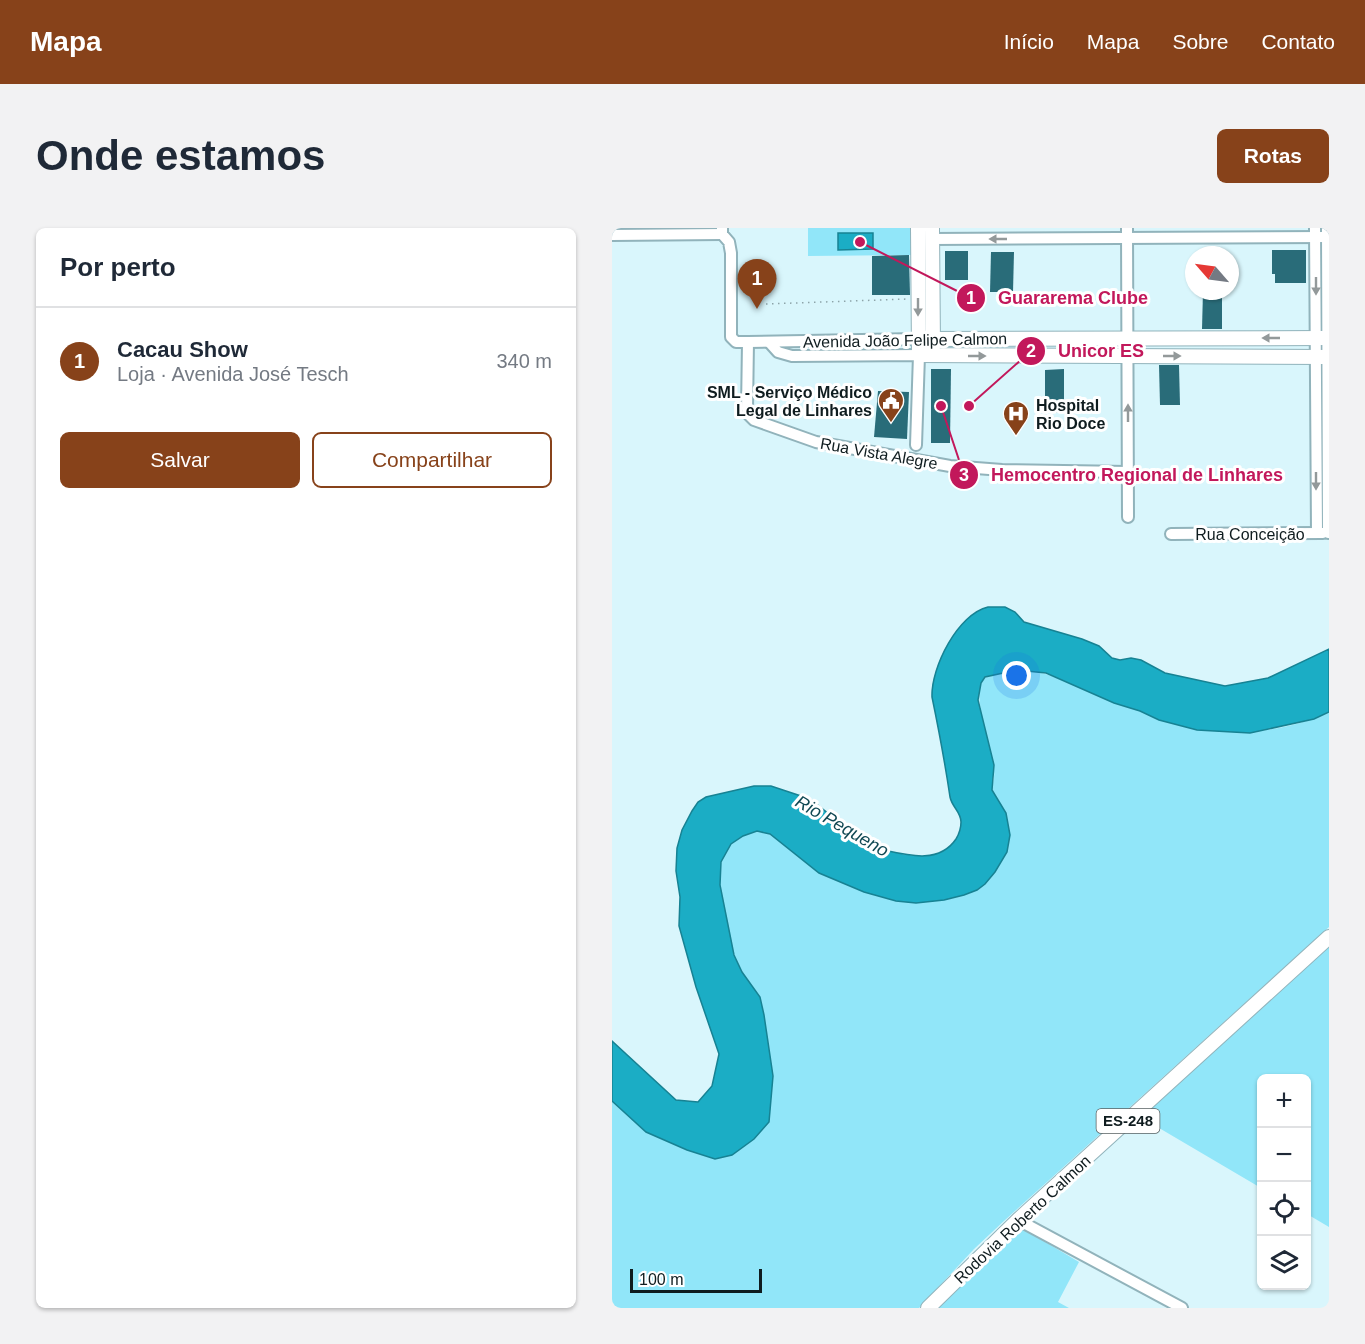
<!DOCTYPE html>
<html lang="pt">
<head>
<meta charset="utf-8">
<style>
  :root { --surface:#fff; --page:#f2f2f3; --text:#1f2937; --muted:#747a83; --line:#e0e1e3; --accent:#87421a }
  body { margin:0; font-family:Helvetica,sans-serif; background:var(--page); color:var(--text) }
  .controls { position:absolute; right:18px; bottom:18px; display:grid; overflow:hidden; border-radius:9px; box-shadow:0 2px 4px #0004 }
  .controls button { width:54px; height:54px; display:grid; place-items:center; padding:0; border:0; border-bottom:2px solid var(--line); background:var(--surface); color:var(--text); font:30px sans-serif }
  .compass { position:absolute; left:573px; top:18px; width:54px; height:54px; border-radius:50%; background:var(--surface); box-shadow:0 2px 4px #0004; rotate:298deg }
  .scale { position:absolute; left:18px; bottom:15px; width:132px; box-sizing:border-box; padding-left:6px; border:3px solid #0f1c1f; border-top:0; font-size:16px; line-height:21px; white-space:nowrap; color:#0f1c1f; -webkit-text-stroke:4px #fff; paint-order:stroke }
  .you { position:absolute; left:405px; top:448px; width:21px; height:21px; margin:-15px; border:4px solid #fff; border-radius:50%; background:#1a73e8; box-shadow:0 0 0 9px #1a73e833 }
  .badge { display:grid; place-items:center; width:39px; height:39px; border-radius:50%; background:var(--accent); color:#fff; font-size:20px; font-weight:700 }
  .pin { position:absolute; translate:-50% -50px; filter:drop-shadow(0 2px 3px #0008) }
  .pin::after { content:''; position:absolute; top:32px; width:21px; height:18px; background:inherit; clip-path:polygon(0 0,100% 0,50% 100%) }
  .list { margin:0; padding:0; list-style:none }
  h2 { display:flex; justify-content:space-between; align-items:center; height:78px; margin:0; padding:0 24px; font-size:26px }
  h2 small { font-size:20px; font-weight:400; color:var(--muted) }
  .list li { display:grid; grid-template-columns:39px 1fr auto; gap:18px; align-items:center; box-sizing:border-box; height:108px; padding:0 24px; border-top:2px solid var(--line) }
  .list b { display:block; font-size:22px; white-space:nowrap }
  .list p { margin:0; font-size:20px; white-space:nowrap; color:var(--muted) }
  .list em { font-size:20px; font-style:normal; color:var(--muted) }
  .actions { display:flex; gap:12px; padding:18px 24px }
  .actions a { flex:1; padding:14px 0; border:2px solid var(--accent); border-radius:9px; text-align:center; font-size:21px; color:var(--accent) }
  .actions .main { background:var(--accent); color:#fff }
  .icon { flex:none; width:33px; height:33px; fill:none; stroke:currentColor; stroke-width:2; stroke-linecap:round; stroke-linejoin:round }
  .map { position:relative; flex:none; width:717px; height:1080px; overflow:hidden; border-radius:9px }
  header { display:flex; align-items:center; gap:36px; box-sizing:border-box; height:84px; padding:0 30px; background:var(--accent); color:#fff }
  header strong { font-size:28px }
  nav { display:flex; gap:33px; margin-inline-start:auto; font-size:21px }
  .intro { display:flex; align-items:center; justify-content:space-between; box-sizing:border-box; height:144px; padding:0 36px }
  h1 { margin:0; font-size:42px }
  .button { padding:15px 27px; border-radius:9px; background:var(--accent); color:#fff; font-size:21px; font-weight:700 }
  main { display:flex; gap:36px; padding:0 36px }
  aside { flex:1; background:var(--surface); border-radius:9px; box-shadow:0 2px 4px #0004 }
  .map>svg:first-child { display:block }
  .green { fill:#91e6f9 }
  .water { fill:#1badc5; stroke:#178293; stroke-width:1.5 }
  .building { fill:#296c79 }
  .lines { fill:none; stroke-linecap:round; stroke-linejoin:round }
  .minor-casing { stroke:#91b3bb; stroke-width:14 }
  .major-casing { stroke:#91b3bb; stroke-width:16 }
  .path { stroke:#8da4a9; stroke-width:1.5; stroke-dasharray:1.5 4.5; stroke-linecap:butt }
  .minor { stroke:#fff; stroke-width:10 }
  .major { stroke:#fff; stroke-width:14 }
  .oneway { fill:#93999a }
  .labels { text-anchor:middle; stroke-width:6; stroke-linejoin:round; paint-order:stroke }
  .shield { fill:#fff; stroke:#576062; stroke-width:1.5 }
  .shield-label { font-size:15px; font-weight:bold; fill:#0f1c1f }
  .street-label { font-size:16px; fill:#0f1c1f; stroke:#fff }
  .poi-label { font-size:16px; font-weight:bold; fill:#0f1c1f; stroke:#fff; text-anchor:end }
  .water-label { font-size:18px; font-style:italic; fill:#114954; stroke:#fff }
  .leader { fill:none; stroke:#c2185b; stroke-width:2 }
  .callout-dot { fill:#c2185b; stroke:#fff; stroke-width:2 }
  .mark-label { font-size:18px; text-anchor:middle; font-weight:bold; fill:#fff }
  .callout-label { font-size:18px; text-anchor:middle; font-weight:bold; fill:#c2185b; stroke:#fff; stroke-width:6; stroke-linejoin:round; paint-order:stroke }
</style>
</head>
<body>
<header>
<strong>Mapa</strong>
<nav><a>Início</a><a>Mapa</a><a>Sobre</a><a>Contato</a></nav>
</header>
<div class="intro"><h1>Onde estamos</h1><a class="button">Rotas</a></div>
<main>
<aside>
<h2>Por perto<small></small></h2>
<ul class="list">
<li><span class="badge">1</span><div><b>Cacau Show</b><p>Loja · Avenida José Tesch</p></div><em>340 m</em></li>
</ul>
<div class="actions"><a class="main">Salvar</a><a>Compartilhar</a></div>
</aside>
<div class="map">
<svg width="717" height="1080" viewBox="0 0 717 1080">
  <rect width="100%" height="100%" fill="#d9f6fc"/>
  <g class="green">
    <polygon points="196,0 300,0 300,27 196,28"/>
    <path d="M 405,442 C 437,442 466,459 495,472 C 506,477 519,479 530,484 C 592,509 655,512 717,484 L 717,699 L 393,992 L 362,1021 L 307,1080 L 0,1080 L 0,873 L 34,904 L 161,848 L 148,769 L 130,744 L 122,727 L 112,679 L 108,657 L 109,634 L 119,616 L 131,608 L 145,603 L 158,606 L 207,645 L 252,664 L 332,672 L 365,662 L 383,644 L 388,574 L 380,562 C 380,556 383,550 382,544 C 382,525 356,460 373,450 C 381,445 396,444 405,442 Z"/>
    <polygon points="717,715 717,999 695,986 694,850 650,850 649,960 525,887"/>
    <polygon points="408,999 467,1034 446,1074 457,1080 322,1080"/>
  </g>
  <g class="water">
    <polygon points="226,5 261,5 261,21 226,22"/>
    <path d="M 376,379 L 393,379 L 403,384 L 412,394 L 470,411 L 487,418 L 500,430 L 508,432 L 519,430 L 529,432 L 553,445 L 613,458 L 656,450 L 717,421 L 717,484 L 702,491 L 638,505 L 585,502 L 547,492 L 528,483 L 502,475 L 434,445 L 405,442 L 373,449 L 369,455 L 366,472 L 382,537 L 380,562 L 394,585 L 398,607 L 395,624 L 383,644 L 373,656 L 365,662 L 352,667 L 332,672 L 304,675 L 284,673 L 252,664 L 207,645 L 158,606 L 145,603 L 131,608 L 119,616 L 109,634 L 108,657 L 122,727 L 130,744 L 148,769 L 152,787 L 161,848 L 157,894 L 142,911 L 120,927 L 103,931 L 75,922 L 34,904 L 0,873 L 0,813 L 64,872 L 86,874 L 100,858 L 107,826 L 84,759 L 67,698 L 68,669 L 64,643 L 65,620 L 70,602 L 80,583 L 86,574 L 94,569 L 142,558 L 159,558 L 198,571 L 256,617 L 262,620 C 289,625 325,639 344,611 C 347,606 349,601 349,594 C 349,584 340,579 338,569 C 333,535 327,503 320,469 C 319,439 346,386 376,379 Z"/>
  </g>
  <g class="building">
    <polygon points="660,22 694,22 694,55 663,55 663,46 660,46"/>
    <rect x="333" y="23" width="23" height="29"/>
    <polygon points="379,24 402,24 401,64 378,64"/>
    <polygon points="297,27 298,67 260,67 260,28"/>
    <polygon points="591,63 610,63 610,101 590,101"/>
    <polygon points="547,137 567,137 568,177 548,177"/>
    <polygon points="319,141 339,141 338,215 319,215"/>
    <polygon points="452,141 452,185 433,185 433,142"/>
    <polygon points="266,163 297,164 295,211 262,209"/>
  </g>
  <g class="lines">
    <defs>
      <g id="minor">
        <polyline points="110,0 110,6 117,14 119,25 119,109 124,114 136,114 135,181 137,187 142,192 204,214 338,238 390,242 516,244"/>
        <polyline points="515,0 516,289"/>
        <polyline points="703,0 705,305"/>
        <polyline points="715,0 716,305"/>
        <polyline points="0,7 110,6"/>
        <polyline points="320,11 717,9"/>
        <polyline points="136,114 306,111"/>
        <polyline points="157,114 166,124 180,128 307,127 304,217"/>
        <polyline points="559,306 711,305"/>
        <polyline points="406,992 570,1080"/>
      </g>
      <g id="major">
        <polyline points="306,0 307,127 717,129"/>
        <polyline points="320,0 321,119"/>
        <polyline points="306,111 717,110"/>
        <polyline points="316,1080 406,992 717,709"/>
      </g>
    </defs>
    <use href="#minor" class="minor-casing"/>
    <use href="#major" class="major-casing"/>
    <polyline class="path" points="154,76 296,71"/>
    <use href="#minor" class="minor"/>
    <use href="#major" class="major"/>
  </g>
  <defs><path id="oneway-solid" d="M-6-.8H1V-3.2L6.5 0L1 3.2V.8H-6Z" transform="scale(1.5)"/></defs>
  <g class="oneway">
    <use href="#oneway-solid" transform="translate(386 11) rotate(180)"/>
    <use href="#oneway-solid" transform="translate(704 58) rotate(90)"/>
    <use href="#oneway-solid" transform="translate(306 79) rotate(90)"/>
    <use href="#oneway-solid" transform="translate(659 110) rotate(180)"/>
    <use href="#oneway-solid" transform="translate(365 128)"/>
    <use href="#oneway-solid" transform="translate(560 128)"/>
    <use href="#oneway-solid" transform="translate(516 185) rotate(-90)"/>
    <use href="#oneway-solid" transform="translate(704 253) rotate(90)"/>
  </g>
  <defs>
    <symbol id="civic-pin" viewBox="-11 -11 22 30"><path d="M0 17L-7.5 6A9.5 9.5 0 1 1 7.5 6Z" fill="#87421a" stroke="#fff"/><path d="M-.6-6.5H3V-4.5H.6V-3L4-1V1h2V6H-6V1h2V-1L-.6-3ZM-1.2 2.5V6h2.4V2.5Z" fill="#fff"/></symbol>
    <symbol id="hospital-pin" viewBox="-11 -11 22 30"><path d="M0 17L-7.5 6A9.5 9.5 0 1 1 7.5 6Z" fill="#87421a" stroke="#fff"/><path d="M-5-5h3v3.5h4V-5h3V5h-3V1.5h-4V5h-3Z" fill="#fff"/></symbol>
  </defs>
  <g fill-rule="evenodd">
    <use href="#civic-pin" x="264" y="158" width="30" height="40"/>
    <use href="#hospital-pin" x="389" y="171" width="30" height="40"/>
  </g>
  <g class="labels">
    <rect class="shield" x="484.5" y="881" width="63" height="24" rx="4.5"/>
    <g class="shield-label">
      <text x="516" y="898">ES-248</text>
    </g>
    <g class="street-label">
      <text transform="translate(293 112) rotate(-1)" y="6">Avenida João Felipe Calmon</text>
      <text transform="translate(267 225) rotate(10)" y="6">Rua Vista Alegre</text>
      <text x="638" y="312">Rua Conceição</text>
      <text transform="translate(410 991) rotate(-43)" y="6">Rodovia Roberto Calmon</text>
    </g>
    <g class="poi-label">
      <text x="260" y="170">SML - Serviço Médico<tspan x="260" dy="18">Legal de Linhares</tspan></text>
      <text x="424" y="183" text-anchor="start">Hospital<tspan x="424" dy="18">Rio Doce</tspan></text>
    </g>
    <g class="water-label">
      <text transform="translate(230 598) rotate(30)" y="6">Rio Pequeno</text>
    </g>
  </g>
  <path class="leader" d="M248 14L359 70M357 178L419 123M329 178L352 247"/>
  <g class="callout-dot">
    <circle cx="248" cy="14" r="6"/>
    <circle cx="357" cy="178" r="6"/>
    <circle cx="329" cy="178" r="6"/>
    <circle cx="359" cy="70" r="15"/>
    <circle cx="419" cy="123" r="15"/>
    <circle cx="352" cy="247" r="15"/>
  </g>
  <g class="mark-label">
    <text x="359" y="76">1</text>
    <text x="419" y="129">2</text>
    <text x="352" y="253">3</text>
  </g>
  <g class="callout-label">
    <text x="461" y="76">Guararema Clube</text>
    <text x="489" y="129">Unicor ES</text>
    <text x="525" y="253">Hemocentro Regional de Linhares</text>
  </g>
</svg>
<div class="controls">
<button>+</button>
<button>−</button>
<button><svg class="icon" aria-label="locate" viewBox="0 0 24 24"><circle cx="12" cy="12" r="6"/><path d="M12 2v4M12 18v4M2 12h4M18 12h4"/></svg></button>
<button><svg class="icon" aria-label="layers" viewBox="0 0 24 24"><path d="M12 4l9 5-9 5-9-5zM3 14l9 5 9-5"/></svg></button>
</div>
<svg class="compass" viewBox="-18 -18 36 36"><path d="M0-13l5 13h-10z" fill="#e53935"/><path d="M0 13l5-13h-10z" fill="#747a83"/></svg>
<div class="scale">100 m</div>
<div class="you"></div>
<div class="pin badge" style="left:145px;top:81px">1</div>
</div>
</main>
</body>
</html>
